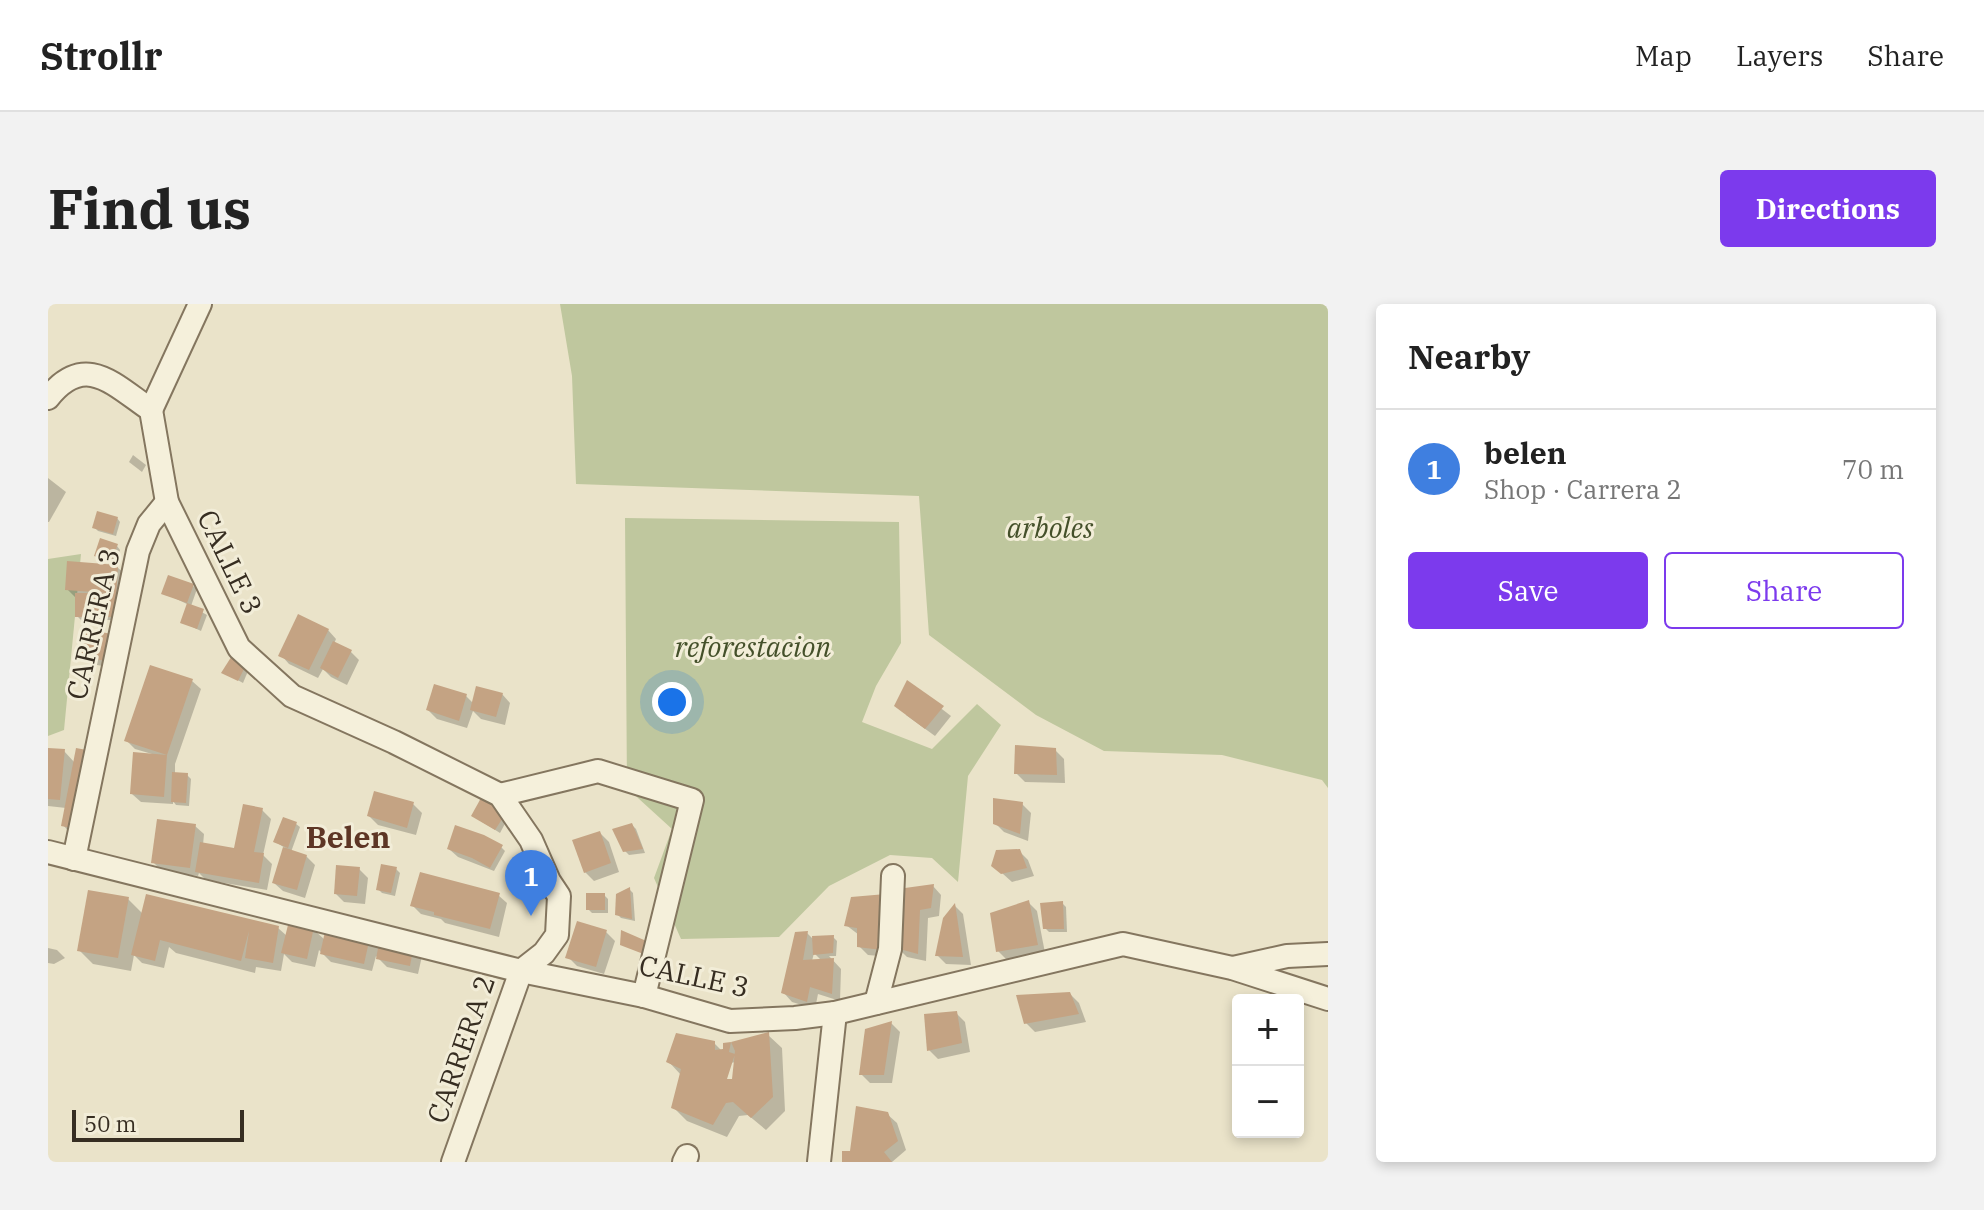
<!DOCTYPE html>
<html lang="en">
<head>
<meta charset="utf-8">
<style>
  :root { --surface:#fff; --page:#f2f2f2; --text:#222; --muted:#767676; --line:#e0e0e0; --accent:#7c3aed }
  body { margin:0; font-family:"IBM Plex Serif",serif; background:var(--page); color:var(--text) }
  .controls { position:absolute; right:24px; bottom:24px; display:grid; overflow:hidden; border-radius:8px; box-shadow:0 4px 12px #0003 }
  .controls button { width:72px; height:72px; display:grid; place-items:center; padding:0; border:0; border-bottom:2px solid var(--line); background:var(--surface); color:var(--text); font:40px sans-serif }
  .scale { position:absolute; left:24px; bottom:20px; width:172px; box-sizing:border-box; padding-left:8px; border:4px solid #362d21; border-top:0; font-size:22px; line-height:28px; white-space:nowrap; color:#362d21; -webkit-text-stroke:6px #f2edd8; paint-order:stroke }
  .you { position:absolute; left:624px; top:398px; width:28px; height:28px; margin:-20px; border:6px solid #fff; border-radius:50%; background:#1a73e8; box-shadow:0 0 0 12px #1a73e833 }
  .badge { display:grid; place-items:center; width:52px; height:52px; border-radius:50%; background:var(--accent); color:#fff; font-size:26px; font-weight:700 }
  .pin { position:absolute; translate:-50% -66px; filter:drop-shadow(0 2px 4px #0008) }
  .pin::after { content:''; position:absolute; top:42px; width:28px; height:24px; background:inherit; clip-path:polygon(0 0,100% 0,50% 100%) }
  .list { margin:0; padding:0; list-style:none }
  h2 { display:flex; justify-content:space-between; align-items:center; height:104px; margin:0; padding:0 32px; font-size:34px }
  h2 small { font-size:26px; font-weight:400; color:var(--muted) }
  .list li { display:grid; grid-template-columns:52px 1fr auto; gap:24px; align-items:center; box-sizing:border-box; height:120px; padding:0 32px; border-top:2px solid var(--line) }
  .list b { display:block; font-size:30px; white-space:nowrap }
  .list p { margin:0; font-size:26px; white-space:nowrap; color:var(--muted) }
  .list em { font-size:26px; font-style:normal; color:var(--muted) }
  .actions { display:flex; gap:16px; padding:24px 32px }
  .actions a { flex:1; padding:18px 0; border:2px solid var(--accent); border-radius:8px; text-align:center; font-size:28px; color:var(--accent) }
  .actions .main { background:var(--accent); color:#fff }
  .map { position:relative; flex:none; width:1280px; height:858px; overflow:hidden; border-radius:8px }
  header { display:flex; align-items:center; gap:48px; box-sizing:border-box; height:112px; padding:0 40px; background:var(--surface); border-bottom:2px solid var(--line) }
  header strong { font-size:38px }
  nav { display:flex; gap:44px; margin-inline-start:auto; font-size:28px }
  .intro { display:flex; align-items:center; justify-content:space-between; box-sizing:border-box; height:192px; padding:0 48px }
  h1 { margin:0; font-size:56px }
  .button { padding:20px 36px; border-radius:8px; background:var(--accent); color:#fff; font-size:28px; font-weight:700 }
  main { display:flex; gap:48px; padding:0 48px }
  aside { flex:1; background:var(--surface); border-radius:8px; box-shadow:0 4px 12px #0003 }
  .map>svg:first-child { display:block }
  .green { fill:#bfc79e }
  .shadow { fill:#0003; fill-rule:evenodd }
  .building { fill:#c4a383 }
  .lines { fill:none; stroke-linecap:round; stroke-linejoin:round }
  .street-casing { stroke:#84765f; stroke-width:26 }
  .street { stroke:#f5f0db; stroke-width:22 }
  .labels { text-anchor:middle; stroke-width:6; stroke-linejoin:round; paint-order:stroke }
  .park-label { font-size:28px; font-style:italic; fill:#44502a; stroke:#f2edd8 }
  .street-label { font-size:28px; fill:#362d21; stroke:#f2edd8 }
  .neighbourhood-label { font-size:30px; font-weight:bold; fill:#5e3625; stroke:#f2edd8 }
</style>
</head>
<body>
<header>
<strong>Strollr</strong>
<nav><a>Map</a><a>Layers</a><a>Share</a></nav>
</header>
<div class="intro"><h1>Find us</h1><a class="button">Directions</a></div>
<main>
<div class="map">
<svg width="1280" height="858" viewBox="0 0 1280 858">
  <rect width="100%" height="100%" fill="#eae3c9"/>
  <g class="green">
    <polygon points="512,0 1280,0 1280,484 1274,476 1174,451 1056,447 988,411 881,331 871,192 528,180 524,72"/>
    <polygon points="577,214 851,218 853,339 828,382 814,418 884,445 929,400 953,421 920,472 910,578 884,554 842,551 781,582 731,633 633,635 606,574 624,525 579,484"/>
    <polygon points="33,250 16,426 0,432 0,255"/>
  </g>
  <g class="shadow">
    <polygon points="85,151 98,161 94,168 81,158"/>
    <polygon points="0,174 18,188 1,218 0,218"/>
    <polygon points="69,214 72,218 68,232 50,227 46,223"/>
    <polygon points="69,242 72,246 67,261 48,252"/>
    <polygon points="69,263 78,271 70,316 33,316 29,312 28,294 19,285"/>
    <polygon points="145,282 149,285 143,302 159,311 153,327 134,318 141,301 116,289"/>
    <polygon points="280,326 288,335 286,340 302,347 311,356 299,381 283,373 275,365 270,374 241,360 233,351"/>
    <polygon points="41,327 70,365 44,360 35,351"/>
    <polygon points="203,360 195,379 175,368"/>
    <polygon points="144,377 153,385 127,460 127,470 139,471 143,475 141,502 128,501 125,497 125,500 93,498 84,490 104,450 87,445 78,436"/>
    <polygon points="860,379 903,412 887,432 858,411"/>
    <polygon points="454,390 462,399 457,421 433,415 425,407 419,424 389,415 380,406 418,392 425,399"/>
    <polygon points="0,446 16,447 27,459 23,530 15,521 18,504 0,502"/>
    <polygon points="1007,446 1016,455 1017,479 977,478 968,469"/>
    <polygon points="365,500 374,509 368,531 330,521 321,512"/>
    <polygon points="974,500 983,509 980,537 956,528 947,519"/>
    <polygon points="214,506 223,515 215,551 224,560 219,586 158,576 151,569 150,572 114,567 105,558 147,522 156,530 155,541 188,547"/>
    <polygon points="425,512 460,514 452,529"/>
    <polygon points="248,520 252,523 243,548 258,552 267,561 257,594 235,587 226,579 237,544 228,538"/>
    <polygon points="584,521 588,525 597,549 581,551 577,547"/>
    <polygon points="552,529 561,538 571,568 546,577 537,568"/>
    <polygon points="453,543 457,547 446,567 410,553 401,545"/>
    <polygon points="971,547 980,556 986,572 964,578 945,561"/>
    <polygon points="311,565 320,574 317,600 296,598 288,590"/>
    <polygon points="348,565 352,569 347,592 334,589 330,585"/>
    <polygon points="885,582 893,591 891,612 880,614 878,657 859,653 850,644"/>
    <polygon points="582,586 585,589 587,617 573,614 569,610"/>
    <polygon points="450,591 459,599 451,633 397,619 393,615 373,610 364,601"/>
    <polygon points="557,592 560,595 560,609 544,609 540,605"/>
    <polygon points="80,595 95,610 230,624 239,632 265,625 277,636 321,635 332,646 374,652 370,670 339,663 328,652 324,667 283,658 271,646 267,663 244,658 236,650 233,667 208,663 207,669 128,649 121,643 116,664 94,659 86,651 83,667 45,660 32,647"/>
    <polygon points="805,595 842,653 820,651 811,642 811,631 798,621"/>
    <polygon points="980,598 989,607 997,649 959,656 950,647"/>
    <polygon points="1014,599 1018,603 1019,628 1001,628 997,624"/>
    <polygon points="907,602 915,610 923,661 898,660 889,651"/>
    <polygon points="558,628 567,637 556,670 529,662 520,653"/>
    <path d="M 759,629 L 764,634 L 785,633 L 789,637 L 788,652 L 781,652 L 793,665 L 792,697 L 770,690 L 767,705 L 744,698 L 736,689 ZM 766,649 L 774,657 L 764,657 Z"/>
    <polygon points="0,644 9,646 17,654 6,660 0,659"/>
    <polygon points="1022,690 1031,699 1038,718 987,728 978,719"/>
    <polygon points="908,709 917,718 922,748 890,755 881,746"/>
    <polygon points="843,719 852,728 844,779 822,779 813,770"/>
    <path d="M 720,731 L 734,744 L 737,807 L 718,826 L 700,811 L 691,812 L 679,833 L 639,817 L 626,804 L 633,771 L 621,758 L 666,739 L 674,747 L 677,740 ZM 688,758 L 686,777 L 677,777 L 682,759 Z"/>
    <polygon points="839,810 849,819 858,846 844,858 796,858"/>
  </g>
  <g class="building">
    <polygon points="49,207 70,213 65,230 44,224"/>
    <polygon points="52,234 70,240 63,258 46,252"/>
    <polygon points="19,257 70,261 67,313 27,313 27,289 60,289 17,286"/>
    <polygon points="120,271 146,280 139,299 113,290"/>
    <polygon points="139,299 156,305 149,325 132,319"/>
    <polygon points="250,310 281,325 261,366 230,352"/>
    <polygon points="39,325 68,331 62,358 33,352"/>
    <polygon points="285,337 304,346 290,374 272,364"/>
    <polygon points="187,347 201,355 190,377 173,369"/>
    <polygon points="102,361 145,375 119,451 116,493 82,490 85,448 119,451 76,437"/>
    <polygon points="859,376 896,402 877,425 846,402"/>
    <polygon points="386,380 419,390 411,417 378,406"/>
    <polygon points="428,382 455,389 448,413 422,406"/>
    <polygon points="967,441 1008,444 1009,471 966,470"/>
    <polygon points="0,444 17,445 12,496 0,495"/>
    <polygon points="28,444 44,447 28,525 13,522"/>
    <polygon points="124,468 140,469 138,499 123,498"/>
    <polygon points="326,487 366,498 359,524 319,512"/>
    <polygon points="433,494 458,509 447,526 423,512"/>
    <polygon points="945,494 975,498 972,530 945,520"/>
    <polygon points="195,500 215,504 206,548 216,549 211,579 147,568 152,538 186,544"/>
    <polygon points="235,513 249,518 240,544 225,538"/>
    <polygon points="109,515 148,520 142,564 103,559"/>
    <polygon points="584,519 595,545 575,548 564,525"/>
    <polygon points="407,521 436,531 455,541 442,564 424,554 399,545"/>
    <polygon points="552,527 563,559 536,569 524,536"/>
    <polygon points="235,543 259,551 249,586 224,579"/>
    <polygon points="972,545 979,564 953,570 943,562 948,546"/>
    <polygon points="333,560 349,563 343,589 328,586"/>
    <polygon points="288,561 312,563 309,592 286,590"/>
    <polygon points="372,568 452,589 442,625 386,611 386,608 362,602"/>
    <polygon points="886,580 883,604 872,606 870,650 848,644 857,584"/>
    <polygon points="582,583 584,615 567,611 568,590"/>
    <polygon points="40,586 81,593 70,654 29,647"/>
    <rect x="538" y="589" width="19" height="17"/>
    <polygon points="98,590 231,622 225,659 197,654 201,627 193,657 112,636 107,657 83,651"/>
    <polygon points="838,590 834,646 809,643 809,624 796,622 803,593"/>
    <polygon points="981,596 990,641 948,648 942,609"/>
    <polygon points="1015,597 1016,625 995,625 992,599"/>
    <polygon points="907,599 915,653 887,652 895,614"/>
    <polygon points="241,617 266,623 259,655 233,649"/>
    <polygon points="529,617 559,626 548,663 517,654"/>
    <polygon points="278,623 322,633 316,660 272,650"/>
    <polygon points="573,626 603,639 598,651 572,641"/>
    <polygon points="760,627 755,656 786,654 784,690 762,683 759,698 733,689 747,628"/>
    <polygon points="786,631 785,649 765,651 764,632"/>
    <polygon points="332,634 366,641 362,662 328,655"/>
    <polygon points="1022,688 1031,710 976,720 968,691"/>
    <polygon points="909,707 914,739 879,747 876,710"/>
    <polygon points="844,717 836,771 811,771 817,725"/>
    <polygon points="721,728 725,793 703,814 685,798 678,799 665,821 623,804 633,765 618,758 628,729 667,737 667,746 675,745 675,739 683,738 681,748 687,750 679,775 684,775 687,747 683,738"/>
    <polygon points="808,802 840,808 850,837 836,848 844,858 794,858 794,847 802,847"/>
  </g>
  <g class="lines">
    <defs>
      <g id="street">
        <path d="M 0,94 C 37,47 66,81 103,106 L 119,198 L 191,344 L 244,392 L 346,438 L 452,491 L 483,536 L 501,577 L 511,592 L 509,631 L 496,649 L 473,667 L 405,858"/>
        <polyline points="103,106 152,0"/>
        <polyline points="452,491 550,467 644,496 596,692"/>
        <polyline points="0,548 473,667 596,692 682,717 747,714 787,709 1075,640 1184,664 1280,695"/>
        <polyline points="26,555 90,247 101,220 119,198"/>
        <polyline points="1185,664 1239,652 1280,650"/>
        <polyline points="828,699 842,645 845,572"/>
        <polyline points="636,858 639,852"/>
        <polyline points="771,858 787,709"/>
      </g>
    </defs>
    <use href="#street" class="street-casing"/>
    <use href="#street" class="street"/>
  </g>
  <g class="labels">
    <g class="park-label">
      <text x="1002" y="234">arboles</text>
      <text x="705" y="353">reforestacion</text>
    </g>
    <g class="street-label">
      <text transform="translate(182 258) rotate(64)" y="10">CALLE 3</text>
      <text transform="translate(45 320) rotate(-77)" y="10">CARRERA 3</text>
      <text transform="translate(646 672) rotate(12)" y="10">CALLE 3</text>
      <text transform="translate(413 745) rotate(-71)" y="10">CARRERA 2</text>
    </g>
    <g class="neighbourhood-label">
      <text x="300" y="544">Belen</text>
    </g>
  </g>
</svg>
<div class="controls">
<button>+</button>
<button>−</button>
</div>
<div class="scale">50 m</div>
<div class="you"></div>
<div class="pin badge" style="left:483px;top:612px;background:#3f7fe0">1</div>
</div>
<aside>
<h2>Nearby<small></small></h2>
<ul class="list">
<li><span class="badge" style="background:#3f7fe0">1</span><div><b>belen</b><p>Shop · Carrera 2</p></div><em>70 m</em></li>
</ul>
<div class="actions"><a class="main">Save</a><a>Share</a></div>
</aside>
</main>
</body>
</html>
